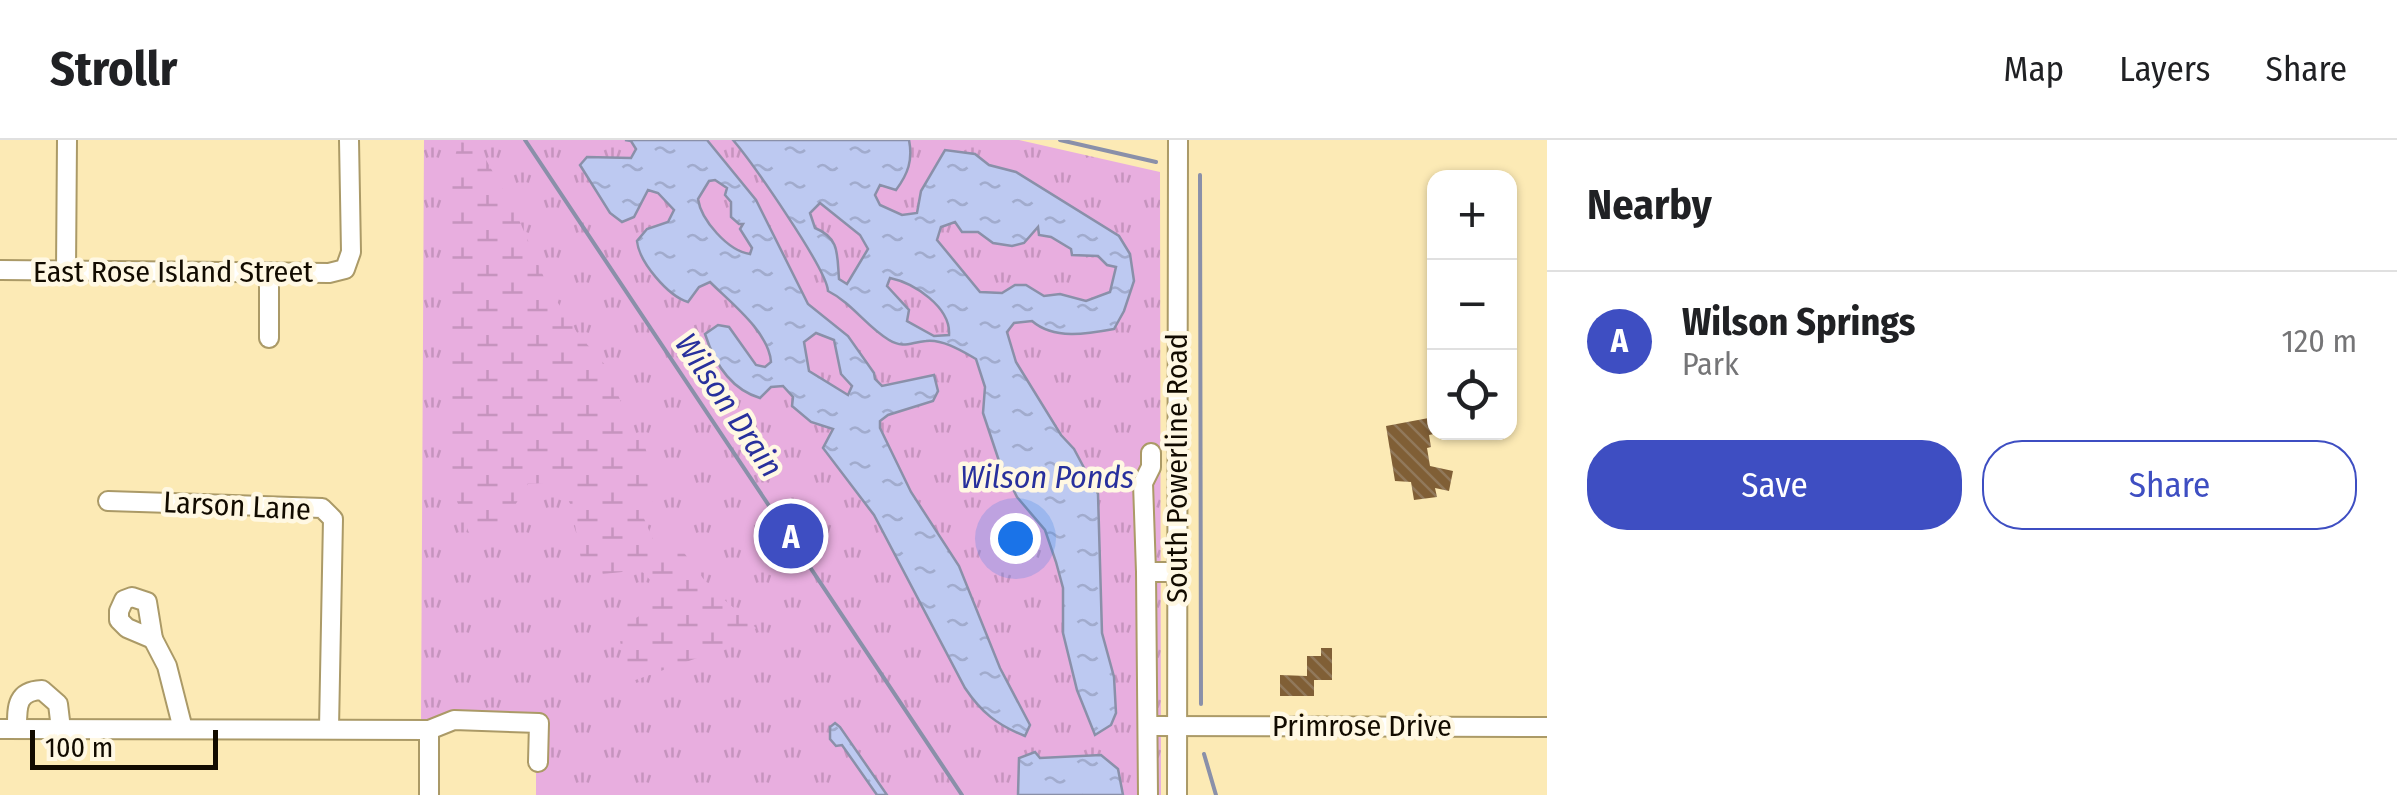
<!DOCTYPE html>
<html lang="en">
<head>
<meta charset="utf-8">
<style>
  :root { --surface:#fff; --page:#f6f6f6; --text:#202124; --muted:#757577; --line:#e0e0e0; --accent:#3e4ec2 }
  body { margin:0; font-family:"Fira Sans Condensed",sans-serif; background:var(--page); color:var(--text) }
  .controls { position:absolute; right:30px; top:30px; display:grid; overflow:hidden; border-radius:20px; box-shadow:0 2px 8px #0004 }
  .controls button { width:90px; height:90px; display:grid; place-items:center; padding:0; border:0; border-bottom:2px solid var(--line); background:var(--surface); color:var(--text); font:50px sans-serif }
  .scale { position:absolute; left:30px; bottom:25px; width:188px; box-sizing:border-box; padding-left:10px; border:5px solid #120b00; border-top:0; font-size:28px; line-height:35px; white-space:nowrap; color:#120b00; -webkit-text-stroke:8px #fff8e3; paint-order:stroke }
  .you { position:absolute; left:1015px; top:398px; width:35px; height:35px; margin:-25px; border:8px solid #fff; border-radius:50%; background:#1a73e8; box-shadow:0 0 0 15px #1a73e833 }
  .badge { display:grid; place-items:center; width:65px; height:65px; border-radius:50%; background:var(--accent); color:#fff; font-size:32px; font-weight:700 }
  .pin { position:absolute; translate:-50% -50%; border:5px solid #fff; box-shadow:0 2px 10px #0006 }
  .list { margin:0; padding:0; list-style:none }
  h2 { display:flex; justify-content:space-between; align-items:center; height:130px; margin:0; padding:0 40px; font-size:42px }
  h2 small { font-size:32px; font-weight:400; color:var(--muted) }
  .list li { display:grid; grid-template-columns:65px 1fr auto; gap:30px; align-items:center; box-sizing:border-box; height:140px; padding:0 40px; border-top:2px solid var(--line) }
  .list b { display:block; font-size:38px; white-space:nowrap }
  .list p { margin:0; font-size:32px; white-space:nowrap; color:var(--muted) }
  .list em { font-size:32px; font-style:normal; color:var(--muted) }
  .actions { display:flex; gap:20px; padding:30px 40px }
  .actions a { flex:1; padding:22px 0; border:2px solid var(--accent); border-radius:40px; text-align:center; font-size:35px; color:var(--accent) }
  .actions .main { background:var(--accent); color:#fff }
  .icon { flex:none; width:55px; height:55px; fill:none; stroke:currentColor; stroke-width:2; stroke-linecap:round; stroke-linejoin:round }
  .map { position:relative; flex:none; width:1547px; height:655px; overflow:hidden }
  header { display:flex; align-items:center; gap:60px; box-sizing:border-box; height:140px; padding:0 50px; background:var(--surface); border-bottom:2px solid var(--line) }
  header strong { font-size:48px }
  nav { display:flex; gap:55px; margin-inline-start:auto; font-size:35px }
  main { display:flex }
  aside { flex:1; background:var(--surface) }
  .map>svg:first-child { display:block }
  .grass { fill:url(#grass-tufts) }
  .wetland { fill:url(#wetland-marsh) }
  .water { fill:url(#water-ripples); stroke:#8a90a9; stroke-width:2.5; fill-rule:evenodd }
  .lines { fill:none; stroke-linecap:round; stroke-linejoin:round }
  .stream { stroke:#8a90a9; stroke-width:4 }
  .building { fill:url(#building-back-hatch) }
  .minor-casing { stroke:#ab9a67; stroke-width:22 }
  .minor { stroke:#fff; stroke-width:18 }
  .labels { text-anchor:middle; stroke-width:9; stroke-linejoin:round; paint-order:stroke }
  .street-label { font-size:30px; fill:#120b00; stroke:#fff8e3 }
  .water-label { font-size:32px; font-style:italic; fill:#28309d; stroke:#fff8e3 }
</style>
</head>
<body>
<header>
<strong>Strollr</strong>
<nav><a>Map</a><a>Layers</a><a>Share</a></nav>
</header>
<main>
<div class="map">
<svg width="1547" height="655" viewBox="0 0 1547 655">
  <defs>
    <pattern id="grass-tufts" width="24" height="20" patternUnits="userSpaceOnUse" patternTransform="scale(2.5)"><rect width="24" height="20" fill="#e8aedf"/><path d="M3 7l-1-3M5 7V3M7 7l1-3M15 17l-1-3M17 17v-4M19 17l1-3" fill="none" stroke="#c694be"/></pattern>
    <pattern id="wetland-marsh" width="20" height="14" patternUnits="userSpaceOnUse" patternTransform="scale(2.5)"><rect width="20" height="14" fill="#e8aedf"/><path d="M1 5h8M5 5V1M11 12h8M15 12V8" fill="none" stroke="#c694be"/></pattern>
    <pattern id="water-ripples" width="26" height="14" patternUnits="userSpaceOnUse" patternTransform="scale(2.5)"><rect width="26" height="14" fill="#bdc9f1"/><path d="M2 4q2-2 4 0t4 0M15 11q2-2 4 0t4 0" fill="none" stroke="#a1abcd"/></pattern>
    <pattern id="building-back-hatch" width="6" height="6" patternUnits="userSpaceOnUse" patternTransform="scale(2.5)"><rect width="6" height="6" fill="#805f36"/><path d="M-1 5l2 2M0 0l6 6M5-1l2 2" fill="none" stroke="#91795b"/></pattern>
  </defs>
  <rect width="100%" height="100%" fill="#fceab5"/>
  <polygon class="grass" points="424,0 1019,0 1160,32 1161,655 536,655 536,585 421,586"/>
  <polygon class="wetland" points="459,0 481,11 516,73 549,149 578,194 606,226 621,262 625,289 644,303 658,354 642,374 655,404 679,406 708,445 756,488 742,502 627,543 618,488 643,474 660,451 641,430 603,434 581,419 572,368 560,342 528,344 506,380 469,393 455,356 449,299 448,47"/>
  <g class="water">
    <path d="M 625,0 L 707,0 L 756,60 L 808,164 L 848,196 L 874,233 L 875,239 L 882,246 L 934,235 L 938,251 L 933,261 L 888,275 L 880,281 L 880,288 L 911,352 L 959,426 L 1000,528 L 1030,585 L 1025,596 C 997,585 981,572 965,548 L 874,375 L 823,308 L 833,289 L 811,282 L 792,266 L 793,257 L 783,246 L 771,247 L 760,258 C 730,249 714,222 705,194 L 718,185 L 729,187 L 756,225 L 765,227 L 771,222 C 769,192 730,162 710,142 L 699,147 L 688,162 C 668,156 639,122 637,101 L 647,89 L 668,82 L 674,70 L 658,53 L 648,50 L 634,77 L 622,82 L 610,73 L 580,25 L 587,17 L 631,18 L 636,9 L 631,1 ZM 715,40 L 727,48 L 725,55 L 731,62 L 731,77 L 739,84 L 743,84 L 740,89 L 752,108 L 750,114 C 728,111 701,80 698,59 L 709,41 ZM 816,193 L 834,200 L 841,234 L 852,246 L 848,255 L 809,231 L 804,202 Z"/>
    <path d="M 733,0 L 909,0 C 913,20 908,34 896,50 L 880,45 L 875,55 L 880,65 L 902,75 L 917,73 L 921,51 L 945,10 L 975,14 L 989,25 L 1016,32 L 1119,96 L 1130,114 L 1134,141 L 1124,171 L 1114,189 C 1087,194 1054,200 1032,181 L 1014,183 L 1007,192 L 1016,222 L 1061,295 L 1074,309 L 1098,354 L 1102,493 L 1114,537 L 1116,573 L 1111,585 L 1095,595 L 1077,550 L 1063,493 L 1063,448 L 1056,422 L 1045,390 L 1017,357 L 999,321 L 983,273 L 985,247 L 976,219 C 962,211 943,199 926,201 C 911,202 904,209 889,200 C 866,186 852,163 828,151 C 827,129 751,21 733,0 ZM 820,63 L 860,95 L 868,109 L 847,144 L 839,139 C 837,115 840,98 815,88 L 810,73 ZM 955,82 L 962,92 L 978,92 L 993,103 L 1012,106 L 1024,103 L 1038,87 L 1039,95 L 1051,97 L 1071,109 L 1072,115 L 1098,116 L 1107,125 L 1116,127 L 1110,152 L 1086,161 L 1060,154 L 1044,156 L 1026,145 L 1015,145 L 1002,153 L 980,152 L 937,100 L 941,87 ZM 890,138 C 914,143 951,167 949,195 L 934,196 L 907,181 L 909,170 L 887,146 Z"/>
    <polygon points="835,583 840,587 887,655 877,655 842,605 836,606 830,599 830,587"/>
    <polygon points="1035,612 1040,618 1101,615 1118,629 1123,655 1018,655 1019,618"/>
  </g>
  <g class="lines">
    <g class="stream">
      <polyline points="525,0 962,655"/>
      <polyline points="1060,0 1156,22"/>
      <polyline points="1200,35 1201,564"/>
      <polyline points="1204,614 1216,655"/>
    </g>
  </g>
  <g class="building">
    <polygon points="1434,277 1434,294 1429,295 1431,307 1427,308 1430,326 1453,331 1449,351 1435,348 1437,357 1414,360 1411,342 1395,341 1386,286"/>
    <polygon points="1321,508 1332,508 1332,540 1314,540 1314,556 1280,556 1280,535 1307,536 1307,516 1321,516"/>
  </g>
  <g class="lines">
    <defs>
      <g id="minor">
        <polyline points="0,130 329,133 345,129 351,112 349,0"/>
        <polyline points="66,131 67,0"/>
        <polyline points="269,132 269,198"/>
        <polyline points="108,361 322,368 333,379 329,588"/>
        <polyline points="1146,432 1143,343 1151,327 1151,313"/>
        <polygon points="132,457 147,462 153,499 127,488 119,480 119,471 124,460"/>
        <polyline points="153,499 167,526 183,589"/>
        <polyline points="1148,586 1547,587"/>
        <polyline points="0,589 429,590 454,580 539,583 538,622"/>
        <path d="M 17,589 C 17,567 16,551 42,550 L 58,564 L 61,589"/>
        <polyline points="429,590 429,655"/>
        <polyline points="1148,655 1146,432 1177,432"/>
        <polyline points="1177,655 1178,0"/>
      </g>
    </defs>
    <use href="#minor" class="minor-casing"/>
    <use href="#minor" class="minor"/>
  </g>
  <g class="labels">
    <g class="street-label">
      <text x="173" y="142">East Rose Island Street</text>
      <text transform="translate(1177 328) rotate(-90)" y="10">South Powerline Road</text>
      <text transform="translate(237 366) rotate(3)" y="10">Larson Lane</text>
      <text x="1362" y="596">Primrose Drive</text>
    </g>
    <g class="water-label">
      <text transform="translate(729 265) rotate(56)" y="11">Wilson Drain</text>
      <text x="1047" y="348">Wilson Ponds</text>
    </g>
  </g>
</svg>
<div class="controls">
<button>+</button>
<button>−</button>
<button><svg class="icon" aria-label="locate" viewBox="0 0 24 24"><circle cx="12" cy="12" r="6"/><path d="M12 2v4M12 18v4M2 12h4M18 12h4"/></svg></button>
</div>
<div class="scale">100 m</div>
<div class="you"></div>
<div class="pin badge" style="left:791px;top:396px">A</div>
</div>
<aside>
<h2>Nearby<small></small></h2>
<ul class="list">
<li><span class="badge">A</span><div><b>Wilson Springs</b><p>Park</p></div><em>120 m</em></li>
</ul>
<div class="actions"><a class="main">Save</a><a>Share</a></div>
</aside>
</main>
</body>
</html>
